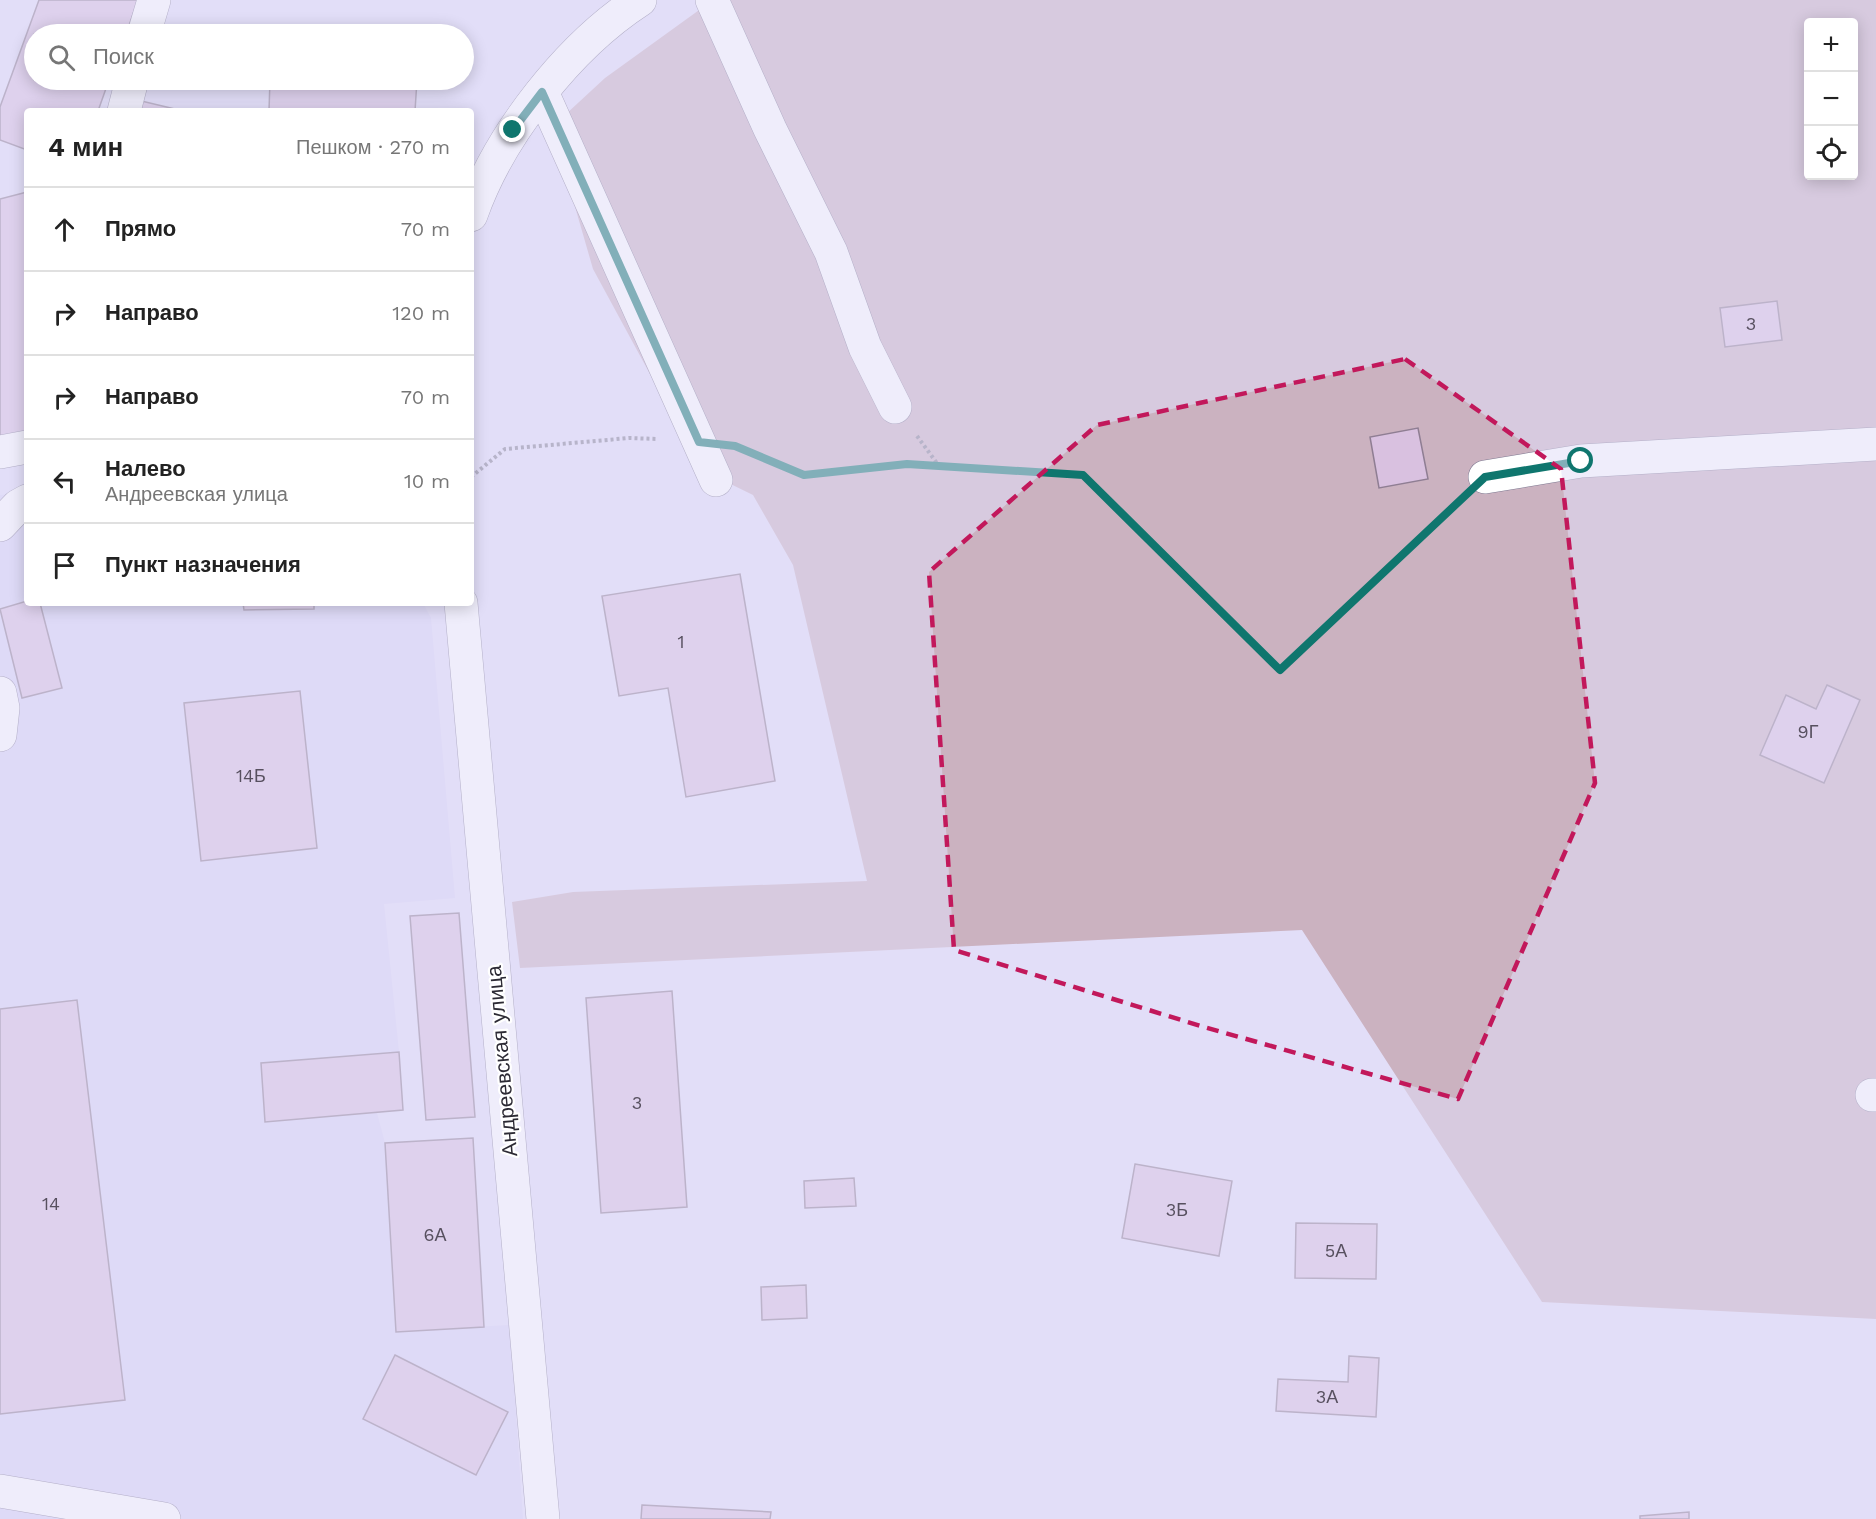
<!DOCTYPE html>
<html lang="ru">
<head>
<meta charset="utf-8">
<style>
  :root { --surface:#fff; --page:#f6f6f6; --text:#222; --muted:#767676; --line:#e0e0e0 }
  body { margin:0; font-family:"Work Sans",sans-serif; background:var(--page); color:var(--text) }
  .controls { position:absolute; right:18px; top:18px; display:grid; overflow:hidden; border-radius:6px; box-shadow:0 3px 15px #0003 }
  .controls button { width:54px; height:54px; display:grid; place-items:center; padding:0; border:0; border-bottom:2px solid var(--line); background:var(--surface); color:var(--text); font:30px sans-serif }
  .stop { position:absolute; width:18px; height:18px; margin:-14px; border:4px solid #0f766e; border-radius:50%; background:#fff }
  .stop.end { background:#0f766e; border-color:#fff; box-shadow:0 2px 6px #0008 }
  .list { margin:0; padding:0; list-style:none }
  h2 { display:flex; justify-content:space-between; align-items:center; height:78px; margin:0; padding:0 24px; font-size:26px }
  h2 small { font-size:20px; font-weight:400; color:var(--muted) }
  .list li { display:grid; grid-template-columns:39px 1fr auto; gap:18px; align-items:center; box-sizing:border-box; height:84px; padding:0 24px; border-top:2px solid var(--line) }
  .list b { display:block; font-size:22px; white-space:nowrap }
  .list p { margin:0; font-size:20px; white-space:nowrap; color:var(--muted) }
  .list em { font-size:20px; font-style:normal; color:var(--muted) }
  .icon { flex:none; width:33px; height:33px; fill:none; stroke:currentColor; stroke-width:2; stroke-linecap:round; stroke-linejoin:round }
  .map { position:relative; flex:none; width:1876px; height:1519px; overflow:hidden }
  .search { position:absolute; background:var(--surface); box-shadow:0 3px 15px #0003; left:24px; top:24px; width:450px; height:66px; display:flex; align-items:center; gap:15px; box-sizing:border-box; padding:0 21px; border-radius:33px; color:var(--muted); font-size:22px }
  .panel { position:absolute; background:var(--surface); box-shadow:0 3px 15px #0003; left:24px; top:108px; width:450px; height:498px; border-radius:6px }
  .map>svg:first-child { display:block }
  .built { fill:#dad4f6 }
  .green { fill:#cbb2c0; fill-rule:evenodd }
  .building { fill:#d9c1e0; stroke:#8f7e93; stroke-width:1.5 }
  .lines { fill:none; stroke-linecap:round; stroke-linejoin:round }
  .minor-casing { stroke:#7d7890; stroke-width:34 }
  .path { stroke:#848193; stroke-width:4; stroke-dasharray:3 3; stroke-linecap:butt }
  .minor { stroke:#fff; stroke-width:33 }
  .route { stroke:#0f766e; stroke-width:8 }
  .marked { fill:none; stroke:#c2185b; stroke-width:4.5; stroke-dasharray:12 8; stroke-linejoin:round }
  .labels { text-anchor:middle; stroke-width:4.5; stroke-linejoin:round; paint-order:stroke }
  .number-label { font-size:18px; fill:#57505f }
  .street-label { font-size:21px; fill:#2c2a34; stroke:#fff }
</style>
</head>
<body>
<div class="map">
<svg width="1876" height="1519" viewBox="0 0 1876 1519">
  <rect width="100%" height="100%" fill="#e2def8"/>
  <polygon class="built" points="16,494 27,516 27,603 423,603 431,618 455,898 384,904 399,1052 261,1063 265,1121 377,1113 385,1143 396,1331 510,1325 523,1519 0,1519 0,495"/>
  <path class="green" d="M 713,0 L 1876,0 L 1876,1319 L 1542,1302 L 1302,930 L 520,968 L 512,902 L 573,892 L 867,881 L 793,565 L 753,495 L 702,470 L 593,269 L 552,127 L 605,78 ZM 1808,22 L 1854,22 L 1854,176 L 1808,176 Z"/>
  <g class="building">
    <polygon points="39,0 138,0 126,34 34,34 34,80 109,80 98,111 27,111 27,150 0,140 0,107"/>
    <polygon points="177,25 207,34 174,34"/>
    <polygon points="162,80 194,80 191,88"/>
    <polygon points="270,80 417,80 415,111 269,111"/>
    <polygon points="133,99 175,109 174,111 131,111"/>
    <polygon points="27,192 27,439 0,446 0,199"/>
    <polygon points="1777,301 1782,340 1725,347 1720,308"/>
    <polygon points="1418,428 1428,479 1379,488 1370,437"/>
    <polygon points="740,574 775,781 686,797 668,688 619,696 602,596"/>
    <polygon points="27,601 40,603 62,688 22,698 0,609"/>
    <polygon points="243,603 314,603 314,609 244,610"/>
    <polygon points="1827,685 1860,700 1824,783 1760,755 1786,695 1816,709"/>
    <polygon points="300,691 317,848 201,861 184,703"/>
    <polygon points="459,913 475,1117 426,1120 410,916"/>
    <polygon points="672,991 687,1207 601,1213 586,998"/>
    <polygon points="77,1000 125,1400 0,1414 0,1009"/>
    <polygon points="399,1052 403,1110 265,1122 261,1063"/>
    <polygon points="473,1138 484,1327 396,1332 385,1143"/>
    <polygon points="1135,1164 1232,1181 1219,1256 1122,1238"/>
    <polygon points="854,1178 856,1206 805,1208 804,1181"/>
    <polygon points="1296,1223 1377,1224 1376,1279 1295,1278"/>
    <polygon points="806,1285 807,1318 762,1320 761,1287"/>
    <polygon points="395,1355 508,1412 476,1475 363,1419"/>
    <polygon points="1349,1356 1379,1358 1376,1417 1276,1411 1278,1379 1348,1382"/>
    <polygon points="642,1505 771,1512 770,1519 641,1519"/>
    <polygon points="1689,1512 1689,1519 1640,1519 1640,1516"/>
  </g>
  <g class="lines">
    <defs>
      <g id="minor">
        <polyline points="712,0 770,129 831,252 865,347 895,407"/>
        <polyline points="144,34 154,0"/>
        <polyline points="542,92 716,480"/>
        <polyline points="124,111 132,80"/>
        <path d="M 471,215 C 499,135 569,46 640,0"/>
        <polyline points="0,452 27,447"/>
        <polyline points="1485,477 1581,461 1876,444"/>
        <polyline points="0,525 18,506 27,501"/>
        <polyline points="461,603 543,1519"/>
        <polyline points="0,693 3,708 0,735"/>
        <polyline points="1872,1095 1876,1095"/>
        <polyline points="0,1491 164,1519"/>
      </g>
    </defs>
    <use href="#minor" class="minor-casing"/>
    <g class="path">
      <polyline points="917,436 939,466"/>
      <polyline points="742,449 804,475 907,464 1082,475 1280,670 1460,500"/>
      <polyline points="471,477 505,449 629,438 658,439"/>
    </g>
    <use href="#minor" class="minor"/>
  </g>
  <g class="lines">
    <polyline class="route" points="513,130 542,92 699,442 735,446 804,475 907,464 1083,475 1280,670 1485,477 1581,461"/>
  </g>
  <path d="M0 0H1876V1519H0ZM 1405,359 L 1561,469 L 1595,783 L 1458,1099 L 1204,1027 L 954,950 L 929,572 L 1097,425 Z" fill="#e2def8" fill-opacity=".55" fill-rule="evenodd"/>
  <path class="marked" d="M 1405,359 L 1561,469 L 1595,783 L 1458,1099 L 1204,1027 L 954,950 L 929,572 L 1097,425 Z"/>
  <g class="labels">
    <g class="number-label">
      <text x="1751" y="330">3</text>
      <text x="681" y="648">1</text>
      <text x="1808" y="738">9Г</text>
      <text x="251" y="782">14Б</text>
      <text x="637" y="1109">3</text>
      <text x="51" y="1210">14</text>
      <text x="1177" y="1216">3Б</text>
      <text x="435" y="1241">6А</text>
      <text x="1336" y="1257">5А</text>
      <text x="1327" y="1403">3А</text>
    </g>
    <g class="street-label">
      <text transform="translate(502 1061) rotate(-95)" y="7">Андреевская улица</text>
    </g>
  </g>
</svg>
<div class="controls">
<button>+</button>
<button>−</button>
<button><svg class="icon" aria-label="locate" viewBox="0 0 24 24"><circle cx="12" cy="12" r="6"/><path d="M12 2v4M12 18v4M2 12h4M18 12h4"/></svg></button>
</div>
<div class="stop" style="left:1581px;top:461px"></div>
<div class="stop end" style="left:513px;top:130px"></div>
<div class="search"><svg class="icon" aria-label="search" viewBox="0 0 24 24"><circle cx="10" cy="10" r="6"/><path d="M15 15l6 6"/></svg>Поиск</div>
<section class="panel">
<h2>4 мин<small>Пешком · 270 m</small></h2>
<ul class="list">
<li><svg class="icon" aria-label="ahead" viewBox="0 0 24 24"><path d="M12 20V5M6 11l6-6 6 6"/></svg><div><b>Прямо</b></div><em>70 m</em></li>
<li><svg class="icon" aria-label="right" viewBox="0 0 24 24"><path d="M7 20v-9h11M14 6l5 5-5 5"/></svg><div><b>Направо</b></div><em>120 m</em></li>
<li><svg class="icon" aria-label="right" viewBox="0 0 24 24"><path d="M7 20v-9h11M14 6l5 5-5 5"/></svg><div><b>Направо</b></div><em>70 m</em></li>
<li><svg class="icon" aria-label="left" viewBox="0 0 24 24"><path d="M17 20v-9H6M10 6l-5 5 5 5"/></svg><div><b>Налево</b><p>Андреевская улица</p></div><em>10 m</em></li>
<li><svg class="icon" aria-label="arrive" viewBox="0 0 24 24"><path d="M6 21V4h12l-3 4 3 4H6"/></svg><div><b>Пункт назначения</b></div></li>
</ul>
</section>
</div>
</body>
</html>
